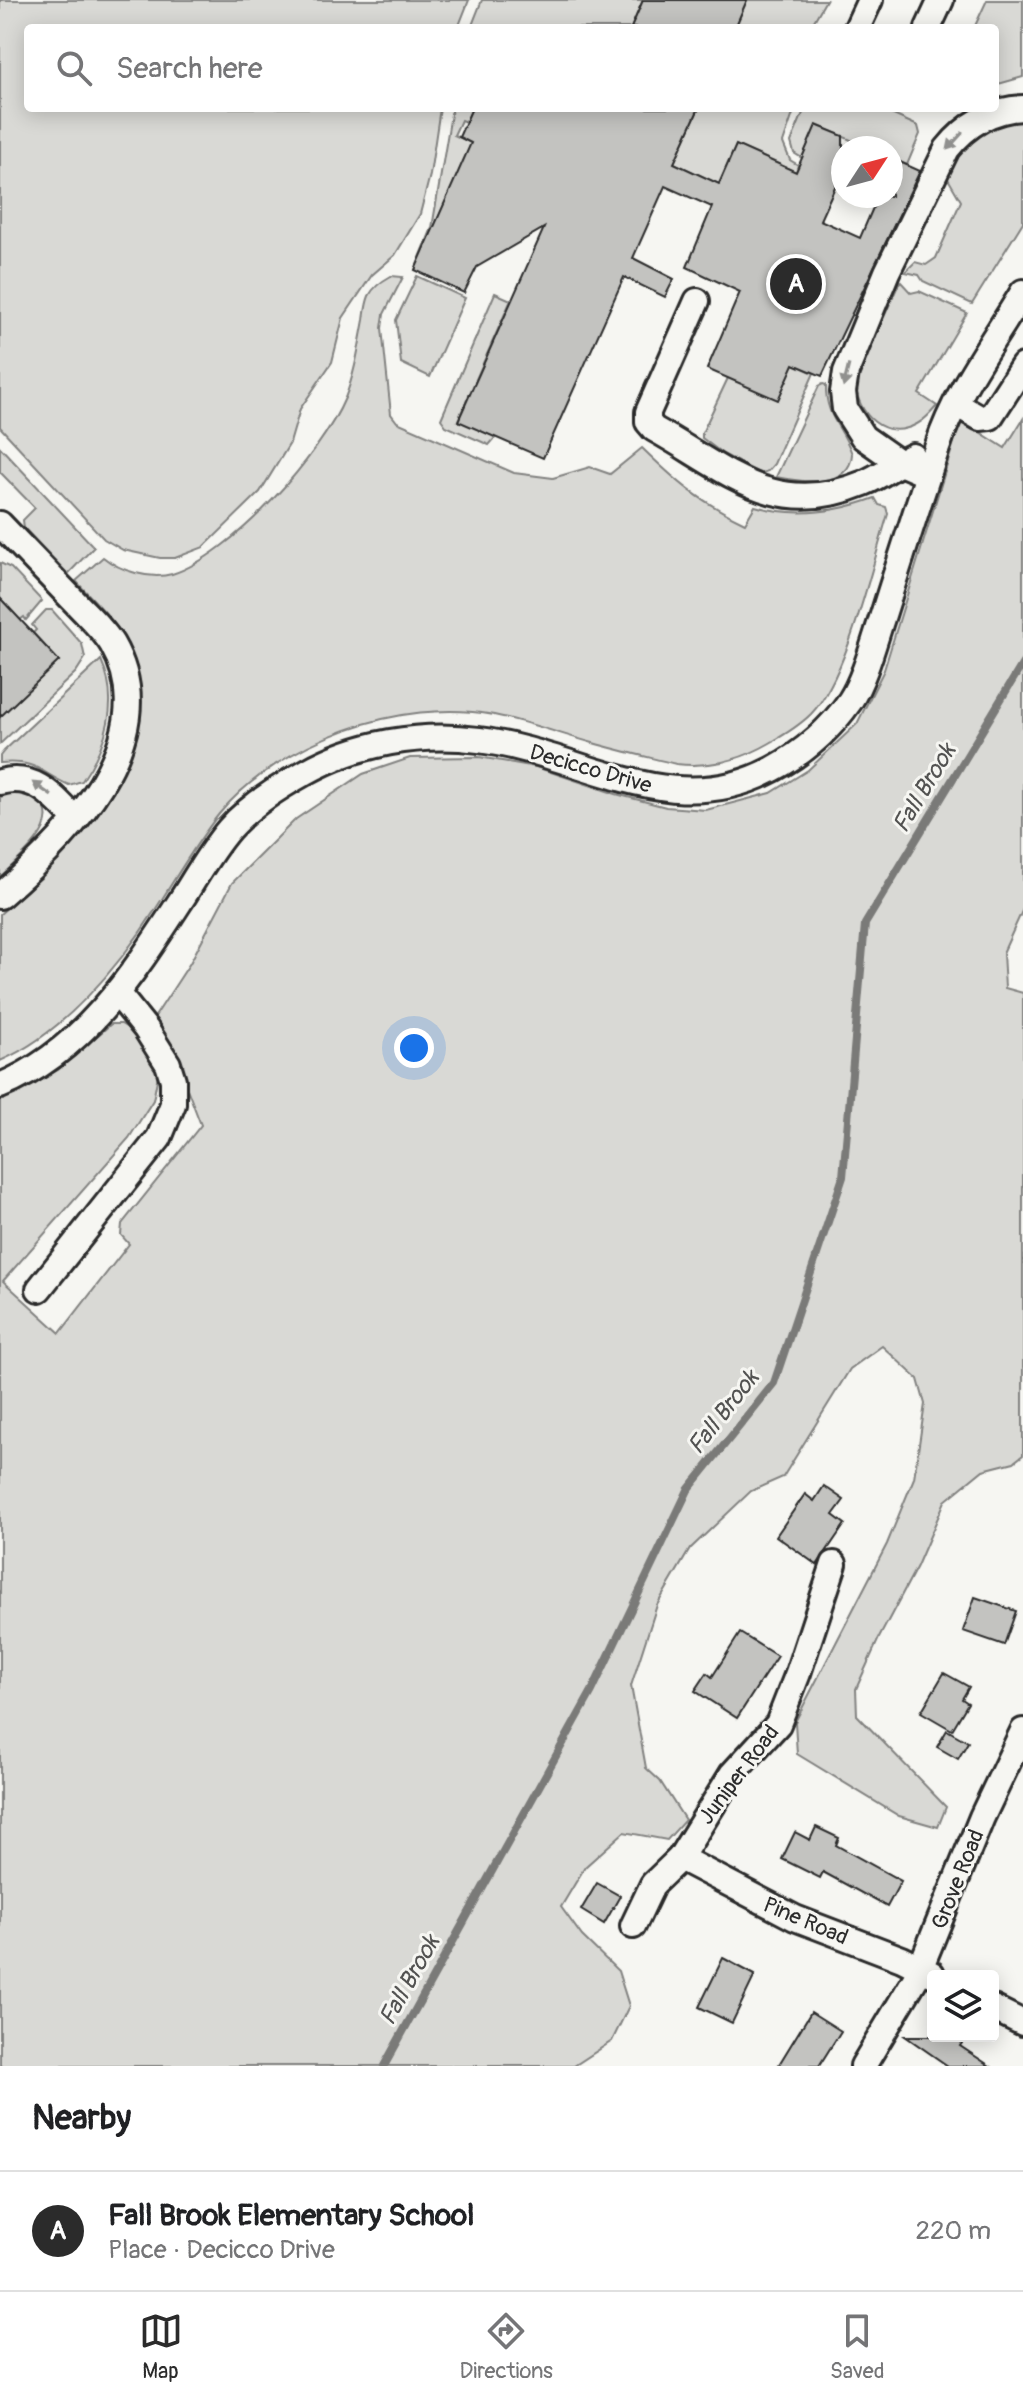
<!DOCTYPE html>
<html lang="en">
<head>
<meta charset="utf-8">
<style>
  :root { --surface:#fff; --page:#f6f6f6; --text:#202124; --muted:#757577; --line:#e0e0e0; --accent:#2b2b2b }
  body { margin:0; font-family:Pangolin,sans-serif; background:var(--page); color:var(--text) }
  .controls { position:absolute; right:24px; bottom:24px; display:grid; overflow:hidden; border-radius:8px; box-shadow:0 4px 20px #0003 }
  .controls button { width:72px; height:72px; display:grid; place-items:center; padding:0; border:0; border-bottom:2px solid var(--line); background:var(--surface); color:var(--text); font:40px sans-serif }
  .compass { position:absolute; left:831px; top:136px; width:72px; height:72px; border-radius:50%; background:var(--surface); box-shadow:0 4px 20px #0003; rotate:54deg }
  .you { position:absolute; left:414px; top:1048px; width:28px; height:28px; margin:-20px; border:6px solid #fff; border-radius:50%; background:#1a73e8; box-shadow:0 0 0 12px #1a73e833 }
  .badge { display:grid; place-items:center; width:52px; height:52px; border-radius:50%; background:var(--accent); color:#fff; font-size:26px; font-weight:700 }
  .pin { position:absolute; translate:-50% -50%; border:4px solid #fff; box-shadow:0 2px 8px #0006 }
  .list { margin:0; padding:0; list-style:none }
  h2 { display:flex; justify-content:space-between; align-items:center; height:104px; margin:0; padding:0 32px; font-size:34px }
  h2 small { font-size:26px; font-weight:400; color:var(--muted) }
  .list li { display:grid; grid-template-columns:52px 1fr auto; gap:24px; align-items:center; box-sizing:border-box; height:120px; padding:0 32px; border-top:2px solid var(--line) }
  .list b { display:block; font-size:30px; white-space:nowrap }
  .list p { margin:0; font-size:26px; white-space:nowrap; color:var(--muted) }
  .list em { font-size:26px; font-style:normal; color:var(--muted) }
  .icon { flex:none; width:44px; height:44px; fill:none; stroke:currentColor; stroke-width:2; stroke-linecap:round; stroke-linejoin:round }
  .map { position:relative; flex:none; width:1023px; height:2066px; overflow:hidden }
  .search { position:absolute; background:var(--surface); box-shadow:0 4px 20px #0003; left:24px; right:24px; top:24px; height:88px; display:flex; align-items:center; gap:20px; box-sizing:border-box; padding:0 28px; border-radius:8px; color:var(--muted); font-size:30px }
  .sheet { height:224px; background:var(--surface) }
  nav { display:flex; justify-content:space-around; align-items:center; box-sizing:border-box; height:112px; border-top:2px solid var(--line); background:var(--surface); font-size:22px; color:var(--muted) }
  nav a { display:grid; justify-items:center; gap:4px }
  nav .on { color:var(--accent) }
  .map>svg:first-child { display:block }
  .green { fill:#d9d9d5; stroke:#828280; stroke-width:2 }
  .lines { fill:none; stroke-linecap:round; stroke-linejoin:round }
  .stream { stroke:#7a7a78; stroke-width:8 }
  .building { fill:#c3c3c0; stroke:#2b2b2b; stroke-width:2 }
  .minor-casing { stroke:#2b2b2b; stroke-width:30 }
  .minor { stroke:#f6f6f2; stroke-width:24 }
  .oneway { fill:#90908e }
  .labels { text-anchor:middle; stroke-width:6; stroke-linejoin:round; paint-order:stroke }
  .street-label { font-size:22px; fill:#2b2b2b; stroke:#f6f6f2 }
  .water-label { font-size:24px; font-style:italic; fill:#525251; stroke:#f6f6f2 }
</style>
</head>
<body>
<div class="map">
<svg width="1023" height="2066" viewBox="0 0 1023 2066">
  <rect width="100%" height="100%" fill="#f6f6f2"/>
  <filter id="ink" filterUnits="userSpaceOnUse"><feTurbulence type="fractalNoise" baseFrequency=".0125" numOctaves="2"/><feDisplacementMap in="SourceGraphic" scale="16" xChannelSelector="R" yChannelSelector="G"/><feConvolveMatrix kernelMatrix="1 2 1 2 8 2 1 2 1" color-interpolation-filters="sRGB"/></filter>
  <g filter="url(#ink)">
    <g class="green">
      <polygon points="0,0 469,0 458,28 28,28 28,108 440,108 430,175 420,214 395,255 372,275 343,318 332,362 300,409 290,443 260,492 204,547 175,558 160,558 123,550 104,539 0,427"/>
      <polygon points="482,0 643,0 631,28 471,28"/>
      <polygon points="747,0 826,0 810,28 735,28"/>
      <polygon points="987,0 1023,0 1023,77 995,85 995,28 974,28"/>
      <polygon points="452,108 472,108 466,122 461,120 454,135 517,164 510,178 464,160 415,270 432,228"/>
      <polygon points="699,108 795,108 783,143 790,160 798,165 796,172 736,145 719,184 674,163"/>
      <polygon points="805,108 878,108 918,126 920,134 907,165 891,158 891,148 869,148 817,125 802,158 794,153 791,142"/>
      <path d="M 1023,120 L 1023,222 L 972,304 L 923,281 L 919,275 L 905,272 L 915,262 L 926,265 L 936,258 L 961,201 L 947,177 C 960,143 988,125 1023,120 Z"/>
      <path d="M 391,276 L 403,277 L 384,314 L 382,328 L 391,414 L 397,422 L 514,473 L 553,478 L 590,467 L 610,474 L 642,448 C 678,483 699,501 745,523 L 755,506 C 796,518 837,512 875,498 L 879,505 L 886,507 L 888,514 C 871,568 848,675 811,714 C 799,726 784,735 770,743 C 741,760 710,768 676,764 C 648,757 621,751 593,743 C 560,734 528,722 494,715 C 401,697 280,741 219,814 C 195,844 176,878 155,910 C 119,966 63,1034 0,1061 L 0,914 C 69,855 181,741 126,642 C 114,619 94,601 76,581 L 103,557 C 120,571 150,580 172,574 C 232,555 321,455 345,398 C 355,373 359,346 364,320 C 365,313 366,303 369,296 C 373,287 382,281 391,276 Z"/>
      <polygon points="417,276 465,298 430,377 401,363 396,320"/>
      <path d="M 900,281 L 911,293 L 919,291 L 967,313 L 919,394 L 937,406 C 931,413 925,420 917,424 C 884,442 857,414 855,382 Z"/>
      <polygon points="495,293 511,300 458,420 496,437 489,445 446,426 441,419"/>
      <polygon points="794,364 814,373 774,464 768,471 760,474 723,454 702,438 702,433 728,378"/>
      <path d="M 823,384 L 826,385 C 825,417 843,427 852,454 C 850,489 800,482 776,477 L 819,386 Z"/>
      <polygon points="1023,419 1023,909 1003,953 1005,988 1023,993 1023,1455 1014,1462 983,1470 945,1501 917,1566 879,1638 856,1689 857,1715 946,1807 938,1827 899,1816 797,1754 795,1722 887,1544 914,1478 925,1404 918,1379 882,1346 850,1369 783,1477 751,1491 690,1549 657,1605 631,1686 646,1768 660,1781 685,1820 667,1840 624,1832 585,1867 561,1907 582,1936 618,1971 629,2006 612,2041 574,2066 0,2066 0,1100 58,1070 111,1024 121,1024 131,1030 153,1049 158,1075 153,1100 129,1138 3,1281 60,1333 129,1244 121,1235 122,1224 201,1125 178,1065 152,1021 190,963 232,883 296,819 363,774 410,758 479,757 536,767 616,794 666,807 706,810 771,793 808,770 857,724 884,670 959,426 964,422 1005,448"/>
      <polygon points="0,447 94,547 68,574 24,528 23,520 35,508 0,472"/>
      <polygon points="0,563 11,568 42,601 26,620 24,617 20,620 0,598"/>
      <polygon points="46,610 52,610 82,644 85,658 76,672 0,744 0,717 59,661 33,633 36,630 32,625"/>
      <path d="M 101,660 C 120,701 107,745 82,781 L 69,785 C 39,772 38,760 0,763 L 0,756 L 4,751 Z"/>
      <path d="M 17,792 C 82,808 23,855 0,877 L 0,797 Z"/>
    </g>
    <g class="lines">
      <polyline class="stream" points="384,2066 592,1691 688,1490 774,1383 843,1177 865,924 1023,663"/>
    </g>
    <g class="building">
      <polygon points="643,0 747,0 735,28 631,28"/>
      <polygon points="472,108 699,108 674,163 719,184 736,145 796,172 816,125 843,136 843,169 820,220 860,238 878,196 891,196 891,158 920,171 822,376 794,364 778,400 707,369 740,292 687,267 712,207 665,186 633,258 674,279 665,297 624,277 543,458 458,421 544,228 477,267 464,293 415,270 471,143 459,137"/>
      <polygon points="0,598 59,661 0,717"/>
      <polygon points="824,1486 844,1500 833,1515 845,1524 817,1565 776,1536 805,1494 814,1501"/>
      <polygon points="975,1597 1016,1611 1004,1645 963,1631"/>
      <polygon points="740,1633 777,1656 737,1718 695,1691 707,1673 712,1677"/>
      <polygon points="944,1673 969,1687 962,1699 968,1703 952,1730 921,1712"/>
      <polygon points="947,1730 968,1742 958,1759 937,1747"/>
      <polygon points="816,1827 839,1838 836,1845 901,1881 887,1907 823,1872 820,1878 782,1859 795,1832 810,1840"/>
      <polygon points="597,1883 620,1896 604,1924 581,1910"/>
      <polygon points="723,1958 755,1975 732,2023 699,2007"/>
      <polygon points="811,2012 841,2031 819,2066 778,2066"/>
      <polygon points="905,2036 967,2036 960,2046 990,2066 948,2066"/>
    </g>
    <g class="lines">
      <defs>
        <g id="minor">
          <polyline points="857,28 870,0"/>
          <polyline points="928,28 941,0"/>
          <path d="M 697,301 L 648,412 L 648,422 L 654,429 C 728,470 774,520 864,483 C 881,476 896,464 913,456"/>
          <polyline points="956,404 980,418 990,417 1023,366"/>
          <path d="M 928,475 L 900,463 L 863,437 L 845,409 L 843,392 L 846,372 L 887,272 L 947,149 C 966,125 992,109 1023,108"/>
          <path d="M 0,524 C 25,550 51,577 76,603 C 88,616 103,629 112,644 C 167,739 66,839 0,896"/>
          <path d="M 0,782 C 35,773 53,796 75,819"/>
          <path d="M 0,1086 C 85,1051 135,971 183,897 C 197,875 211,850 229,829 C 249,806 279,787 306,772 C 357,743 421,732 479,740 C 582,753 671,824 773,769 C 805,752 829,731 850,701 C 864,680 874,642 882,618 C 900,561 918,504 937,448 C 955,392 993,342 1023,292"/>
          <polyline points="39,1289 159,1138 173,1104 173,1080 168,1064 146,1029 117,993"/>
          <polyline points="680,1858 795,1918 902,1959 932,1974"/>
          <polyline points="633,1926 653,1884 680,1858 732,1774 778,1724 798,1673 834,1564"/>
          <polyline points="993,2008 1023,2023"/>
          <polyline points="863,2066 917,1976 982,1817 1023,1731"/>
        </g>
      </defs>
      <use href="#minor" class="minor-casing"/>
      <use href="#minor" class="minor"/>
    </g>
    <defs><path id="oneway-solid" d="M-6-.8H1V-3.2L6.5 0L1 3.2V.8H-6Z" transform="scale(2)"/></defs>
    <g class="oneway">
      <use href="#oneway-solid" transform="translate(955 141) rotate(132)"/>
      <use href="#oneway-solid" transform="translate(846 376) rotate(104)"/>
      <use href="#oneway-solid" transform="translate(42 789) rotate(-145)"/>
    </g>
  </g>
  <g class="labels">
    <g class="street-label">
      <text transform="translate(591 768) rotate(16)" y="8">Decicco Drive</text>
      <text transform="translate(738 1774) rotate(-53)" y="8">Juniper Road</text>
      <text transform="translate(957 1879) rotate(-68)" y="8">Grove Road</text>
      <text transform="translate(806 1920) rotate(23)" y="8">Pine Road</text>
    </g>
    <g class="water-label">
      <text transform="translate(924 788) rotate(-59)" y="8">Fall Brook</text>
      <text transform="translate(723 1412) rotate(-52)" y="8">Fall Brook</text>
      <text transform="translate(409 1980) rotate(-61)" y="8">Fall Brook</text>
    </g>
  </g>
</svg>
<div class="controls">
<button><svg class="icon" aria-label="layers" viewBox="0 0 24 24"><path d="M12 4l9 5-9 5-9-5zM3 14l9 5 9-5"/></svg></button>
</div>
<svg class="compass" viewBox="-18 -18 36 36"><path d="M0-13l5 13h-10z" fill="#e53935"/><path d="M0 13l5-13h-10z" fill="#757577"/></svg>
<div class="you"></div>
<div class="pin badge" style="left:796px;top:284px">A</div>
<div class="search"><svg class="icon" aria-label="search" viewBox="0 0 24 24"><circle cx="10" cy="10" r="6"/><path d="M15 15l6 6"/></svg>Search here</div>
</div>
<section class="sheet">
<h2>Nearby<small></small></h2>
<ul class="list">
<li><span class="badge">A</span><div><b>Fall Brook Elementary School</b><p>Place · Decicco Drive</p></div><em>220 m</em></li>
</ul>
</section>
<nav>
<a class="on"><svg class="icon" aria-label="map" viewBox="0 0 24 24"><path d="M3 6l6-2 6 2 6-2v14l-6 2-6-2-6 2zM9 4v14M15 6v14"/></svg>Map</a>
<a><svg class="icon" aria-label="directions" viewBox="0 0 24 24"><path d="M12 3l9 9-9 9-9-9zM9 14v-3h6M13 9l2 2-2 2"/></svg>Directions</a>
<a><svg class="icon" aria-label="saved" viewBox="0 0 24 24"><path d="M7 4h10v16l-5-4-5 4z"/></svg>Saved</a>
</nav>
</body>
</html>
